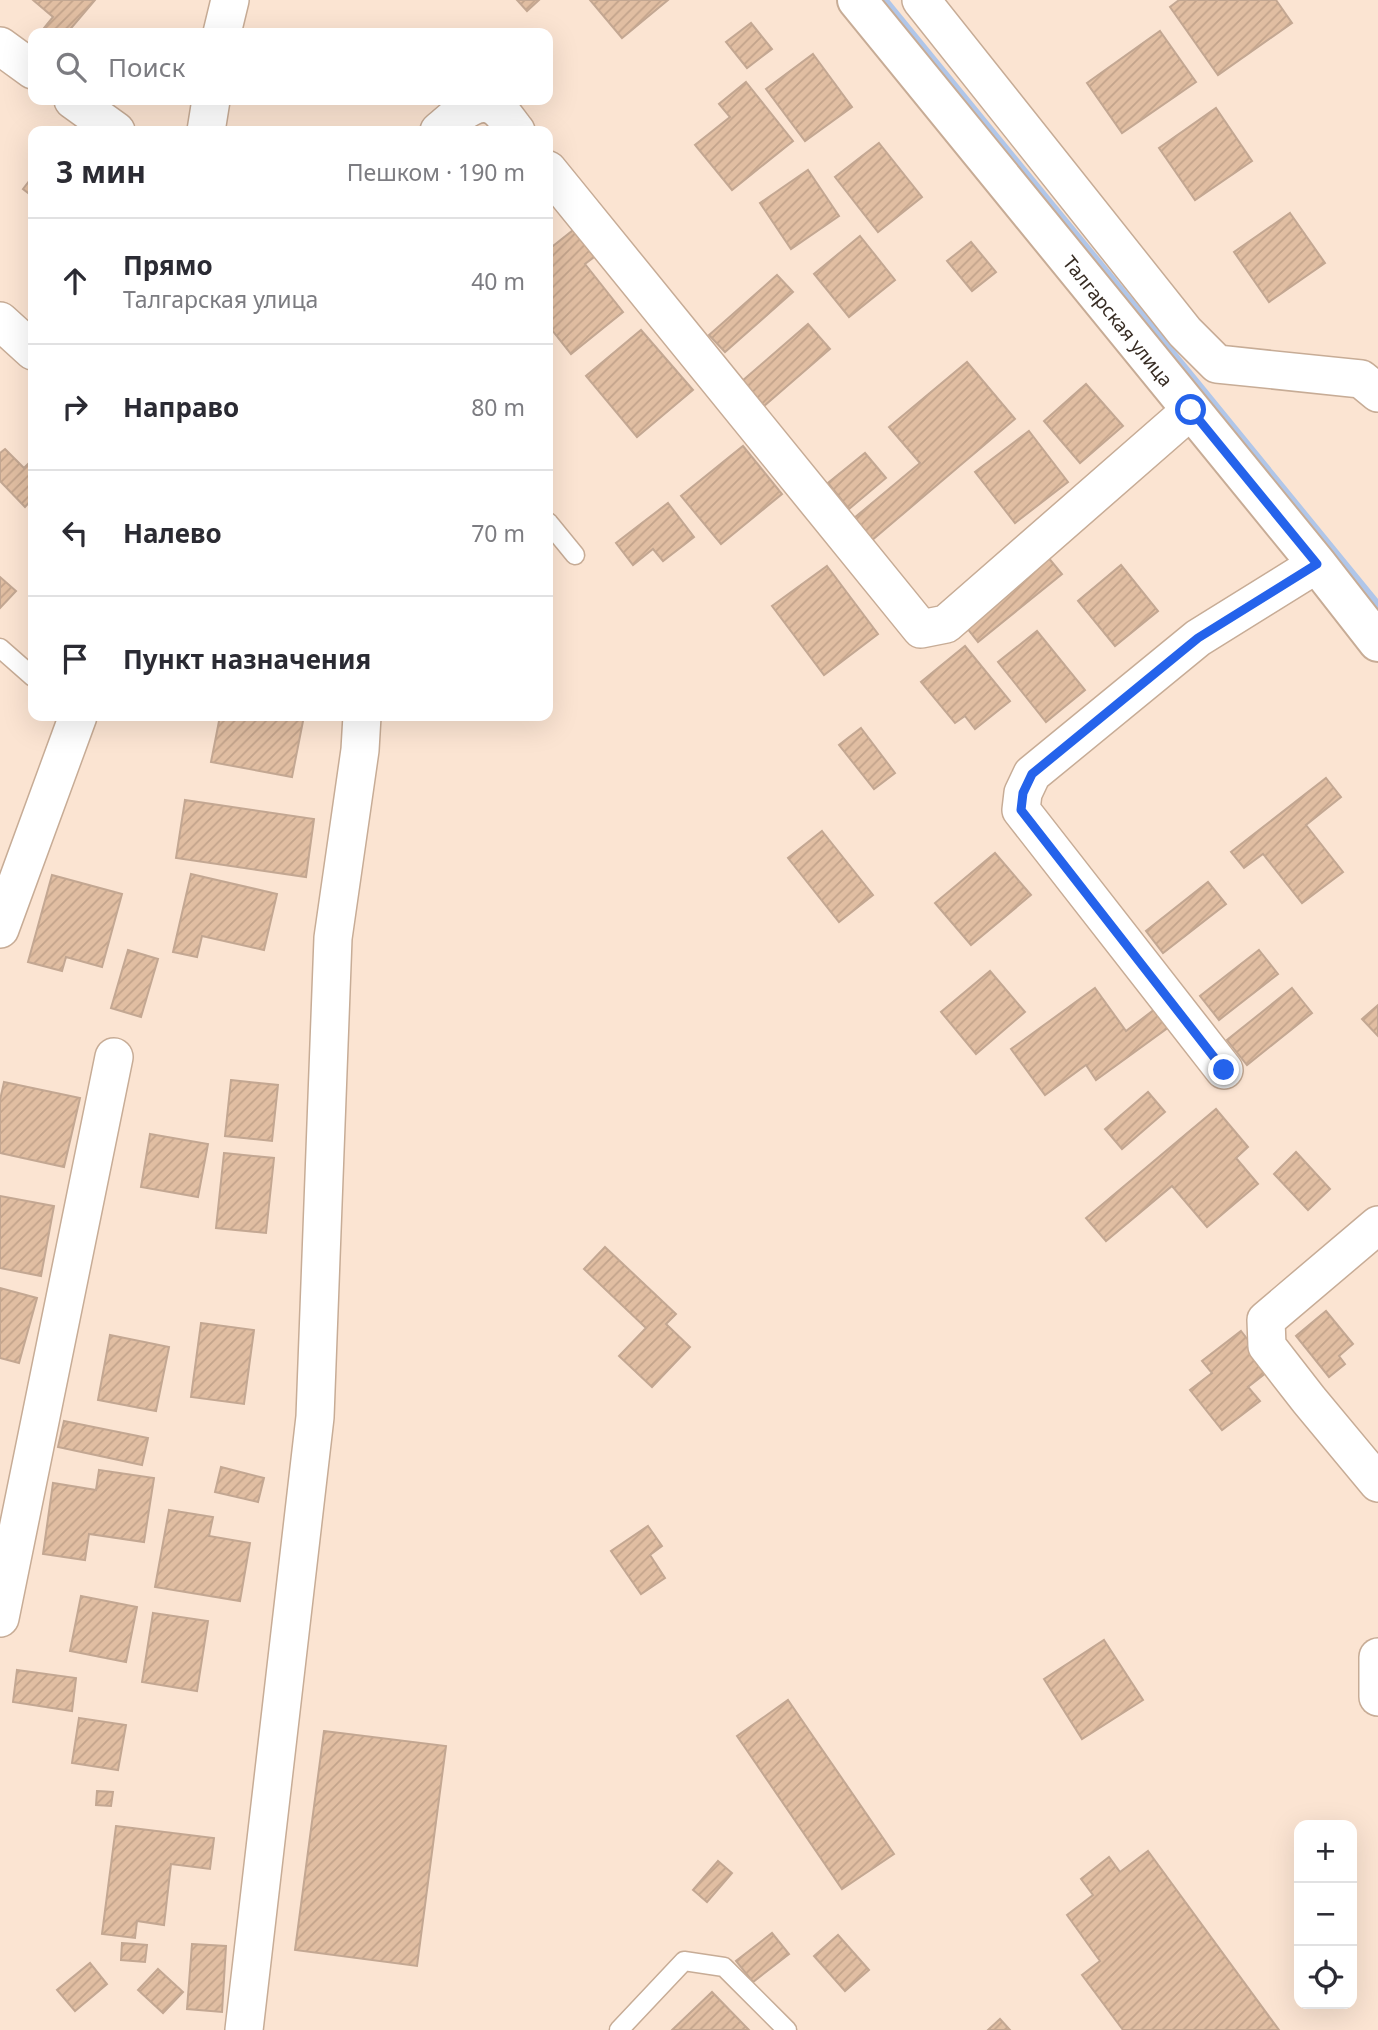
<!DOCTYPE html>
<html lang="ru">
<head>
<meta charset="utf-8">
<style>
  :root { --surface:#fff; --page:#f2f2f3; --text:#2b2b33; --muted:#7c7c81; --line:#e1e1e2 }
  body { margin:0; font-family:"Noto Sans",sans-serif; background:var(--page); color:var(--text) }
  .controls { position:absolute; right:21px; bottom:21px; display:grid; overflow:hidden; border-radius:14px; box-shadow:0 7px 28px #0002 }
  .controls button { width:63px; height:63px; display:grid; place-items:center; padding:0; border:0; border-bottom:2px solid var(--line); background:var(--surface); color:var(--text); font:35px sans-serif }
  .stop { position:absolute; width:21px; height:21px; margin:-16px; border:5px solid #2563eb; border-radius:50%; background:#fff }
  .stop.end { background:#2563eb; border-color:#fff; box-shadow:0 2px 7px #0008 }
  .list { margin:0; padding:0; list-style:none }
  h2 { display:flex; justify-content:space-between; align-items:center; height:91px; margin:0; padding:0 28px; font-size:30px }
  h2 small { font-size:23px; font-weight:400; color:var(--muted) }
  .list li { display:grid; grid-template-columns:46px 1fr auto; gap:21px; align-items:center; box-sizing:border-box; height:126px; padding:0 28px; border-top:2px solid var(--line) }
  .list b { display:block; font-size:26px; white-space:nowrap }
  .list p { margin:0; font-size:23px; white-space:nowrap; color:var(--muted) }
  .list em { font-size:23px; font-style:normal; color:var(--muted) }
  .icon { flex:none; width:38px; height:38px; fill:none; stroke:currentColor; stroke-width:2; stroke-linecap:round; stroke-linejoin:round }
  .map { position:relative; flex:none; width:1378px; height:2030px; overflow:hidden }
  .search { position:absolute; background:var(--surface); box-shadow:0 7px 28px #0002; left:28px; top:28px; width:525px; height:77px; display:flex; align-items:center; gap:18px; box-sizing:border-box; padding:0 24px; border-radius:14px; color:var(--muted); font-size:26px }
  .panel { position:absolute; background:var(--surface); box-shadow:0 7px 28px #0002; left:28px; top:126px; width:525px; height:595px; border-radius:14px }
  .map>svg:first-child { display:block }
  .lines { fill:none; stroke-linecap:round; stroke-linejoin:round }
  .stream { stroke:#b0c6e9; stroke-width:10 }
  .building { fill:url(#building-hatch); stroke:#c3a792; stroke-width:2 }
  .service-casing { stroke:#c7ac96; stroke-width:21 }
  .minor-casing { stroke:#c7ac96; stroke-width:40 }
  .tertiary-casing { stroke:#c7ac96; stroke-width:42 }
  .service { stroke:#fff; stroke-width:18 }
  .minor { stroke:#fff; stroke-width:37 }
  .tertiary { stroke:#fff; stroke-width:38 }
  .route { stroke:#2563eb; stroke-width:9 }
  .labels { text-anchor:middle; stroke-width:5; stroke-linejoin:round; paint-order:stroke }
  .street-label { font-size:19px; fill:#372c23; stroke:#fff }
</style>
</head>
<body>
<div class="map">
<svg width="1378" height="2030" viewBox="0 0 1378 2030">
  <defs>
    <pattern id="building-hatch" width="6" height="6" patternUnits="userSpaceOnUse" patternTransform="scale(1.75)"><rect width="6" height="6" fill="#e1bea2"/><path d="M-1 1l2-2M0 6l6-6M5 7l2-2" fill="none" stroke="#c2a38b"/></pattern>
  </defs>
  <rect width="100%" height="100%" fill="#fbe4d2"/>
  <g class="lines">
    <polyline class="stream" points="883,0 1378,607"/>
  </g>
  <g class="building">
    <polygon points="33,0 95,0 67,33 51,33 44,28 53,17"/>
    <polygon points="517,0 539,0 527,11"/>
    <polygon points="590,0 668,0 622,38"/>
    <polygon points="1179,0 1276,0 1292,23 1218,75 1170,7"/>
    <polygon points="751,23 772,49 747,68 726,42"/>
    <polygon points="1160,31 1196,82 1122,133 1087,83"/>
    <polygon points="813,54 852,107 805,141 766,89"/>
    <polygon points="746,82 793,141 732,190 695,145 730,117 719,104"/>
    <polygon points="1216,108 1252,161 1195,200 1159,148"/>
    <polygon points="879,143 922,197 878,232 835,177"/>
    <polygon points="808,170 839,216 791,249 760,203"/>
    <polygon points="33,176 33,197 23,189"/>
    <polygon points="1290,213 1325,263 1269,302 1234,252"/>
    <polygon points="577,227 598,254 585,264 623,312 571,354 548,325 548,250"/>
    <polygon points="860,236 895,280 849,317 814,274"/>
    <polygon points="971,242 996,272 972,291 947,261"/>
    <polygon points="777,275 793,292 725,352 709,335"/>
    <polygon points="808,324 830,349 764,406 742,381"/>
    <polygon points="641,330 693,390 637,437 586,376"/>
    <polygon points="967,362 1015,419 871,541 853,519 920,463 889,427"/>
    <polygon points="1086,384 1123,426 1080,463 1044,421"/>
    <polygon points="1029,431 1068,482 1015,523 975,472"/>
    <polygon points="743,446 782,494 721,544 681,496"/>
    <polygon points="5,449 24,468 33,459 33,498 25,507 0,481 0,453"/>
    <polygon points="865,453 886,478 849,509 828,483"/>
    <polygon points="668,503 694,537 663,561 653,549 633,565 616,543"/>
    <polygon points="1047,556 1062,574 978,642 963,623"/>
    <polygon points="1121,565 1158,611 1115,646 1078,601"/>
    <polygon points="827,566 878,634 824,675 772,606"/>
    <polygon points="0,577 16,591 0,608"/>
    <polygon points="1037,631 1085,690 1046,722 998,662"/>
    <polygon points="965,646 1010,701 975,729 965,716 955,723 921,682"/>
    <polygon points="220,716 304,716 292,777 211,762"/>
    <polygon points="861,728 895,773 874,789 839,745"/>
    <polygon points="1326,778 1341,797 1306,825 1343,872 1302,903 1263,854 1244,868 1231,852"/>
    <polygon points="185,800 314,819 306,877 176,858"/>
    <polygon points="822,831 873,895 839,922 788,858"/>
    <polygon points="995,853 1031,895 971,945 935,903"/>
    <polygon points="191,874 277,894 264,950 202,936 197,957 173,952"/>
    <polygon points="52,875 122,894 102,967 66,957 62,971 28,962"/>
    <polygon points="1208,882 1226,904 1163,953 1146,931"/>
    <polygon points="128,950 158,959 141,1017 111,1008"/>
    <polygon points="1259,950 1278,974 1219,1020 1200,996"/>
    <polygon points="990,971 1025,1012 976,1054 941,1012"/>
    <polygon points="1095,988 1126,1031 1155,1009 1169,1027 1096,1080 1086,1065 1045,1095 1011,1049"/>
    <polygon points="1292,988 1312,1013 1247,1065 1227,1040"/>
    <polygon points="1378,1005 1378,1036 1362,1019"/>
    <polygon points="231,1080 278,1085 272,1141 225,1136"/>
    <polygon points="4,1082 80,1098 64,1167 0,1153 0,1100"/>
    <polygon points="1148,1092 1165,1112 1122,1149 1105,1129"/>
    <polygon points="1216,1109 1248,1147 1236,1158 1258,1184 1207,1227 1172,1186 1106,1241 1086,1218"/>
    <polygon points="150,1134 208,1144 198,1197 141,1187"/>
    <polygon points="1296,1152 1330,1189 1308,1210 1274,1174"/>
    <polygon points="224,1153 274,1158 266,1233 216,1228"/>
    <polygon points="0,1196 54,1206 41,1276 0,1268"/>
    <polygon points="605,1247 676,1314 666,1324 690,1347 652,1387 619,1356 646,1328 584,1269"/>
    <polygon points="0,1288 37,1298 19,1363 0,1358"/>
    <polygon points="1326,1311 1353,1344 1339,1356 1345,1364 1329,1377 1296,1336"/>
    <polygon points="201,1323 254,1330 244,1404 191,1397"/>
    <polygon points="1241,1331 1271,1369 1248,1387 1260,1401 1222,1430 1190,1390 1212,1373 1202,1361"/>
    <polygon points="110,1335 169,1347 156,1411 98,1400"/>
    <polygon points="64,1421 148,1438 142,1465 58,1447"/>
    <polygon points="221,1467 264,1478 258,1502 215,1492"/>
    <polygon points="99,1470 154,1478 144,1542 89,1534 85,1560 43,1554 53,1483 96,1490"/>
    <polygon points="169,1510 213,1517 209,1536 250,1543 240,1601 155,1587"/>
    <polygon points="648,1526 662,1546 650,1555 665,1578 641,1594 611,1551"/>
    <polygon points="81,1596 137,1607 126,1662 70,1651"/>
    <polygon points="153,1613 208,1621 197,1691 142,1682"/>
    <polygon points="1104,1640 1143,1700 1082,1739 1044,1679"/>
    <polygon points="17,1670 76,1678 72,1711 13,1702"/>
    <polygon points="788,1700 894,1854 842,1889 737,1736"/>
    <polygon points="79,1718 126,1725 118,1770 72,1763"/>
    <polygon points="324,1731 446,1746 417,1966 295,1950"/>
    <polygon points="97,1791 113,1792 111,1806 96,1805"/>
    <polygon points="116,1826 214,1838 210,1869 171,1864 164,1925 137,1921 135,1938 102,1934"/>
    <polygon points="1148,1851 1279,2030 1123,2030 1082,1975 1100,1961 1067,1915 1093,1895 1081,1879 1109,1857 1120,1872"/>
    <polygon points="718,1861 732,1873 707,1902 693,1890"/>
    <polygon points="772,1933 789,1954 753,1982 736,1961"/>
    <polygon points="838,1935 869,1970 845,1991 814,1956"/>
    <polygon points="122,1943 147,1945 145,1962 121,1960"/>
    <polygon points="192,1944 226,1946 222,2012 187,2009"/>
    <polygon points="90,1963 107,1984 75,2011 57,1990"/>
    <polygon points="158,1969 183,1992 163,2013 138,1990"/>
    <polygon points="712,1992 749,2030 672,2030"/>
    <polygon points="1000,2019 1010,2030 988,2030"/>
  </g>
  <g class="lines">
    <defs>
      <g id="service">
        <polyline points="548,522 575,555"/>
        <polyline points="0,648 33,677"/>
        <polyline points="619,2030 684,1961 724,1967 787,2030"/>
      </g>
      <g id="minor">
        <polyline points="921,0 1185,332 1217,364 1361,379 1378,393"/>
        <polyline points="222,33 230,0"/>
        <polyline points="0,46 33,70"/>
        <polyline points="73,100 116,131"/>
        <polyline points="206,131 211,100"/>
        <path d="M 439,131 C 454,119 478,92 498,109 C 505,115 510,124 516,131"/>
        <polyline points="548,170 921,629 946,624 1191,410"/>
        <polyline points="0,321 33,351"/>
        <polyline points="0,929 78,716"/>
        <polyline points="1224,1070 1021,810 1023,793 1032,774 1198,638 1317,564"/>
        <polyline points="1378,1225 1266,1320 1267,1346 1309,1400 1378,1483"/>
        <polyline points="0,1618 114,1057"/>
        <polyline points="1378,1657 1378,1697"/>
        <polyline points="244,2030 315,1417 333,938 360,750 362,716"/>
      </g>
      <polyline id="tertiary" points="857,0 1317,564 1378,642"/>
    </defs>
    <use href="#service" class="service-casing"/>
    <use href="#minor" class="minor-casing"/>
    <use href="#tertiary" class="tertiary-casing"/>
    <use href="#service" class="service"/>
    <use href="#minor" class="minor"/>
    <use href="#tertiary" class="tertiary"/>
  </g>
  <g class="lines">
    <polyline class="route" points="1191,410 1317,564 1198,638 1032,774 1023,793 1021,810 1224,1070"/>
  </g>
  <g class="labels">
    <g class="street-label">
      <text transform="translate(1118 321) rotate(51)" y="7">Талгарская улица</text>
    </g>
  </g>
</svg>
<div class="controls">
<button>+</button>
<button>−</button>
<button><svg class="icon" aria-label="locate" viewBox="0 0 24 24"><circle cx="12" cy="12" r="6"/><path d="M12 2v4M12 18v4M2 12h4M18 12h4"/></svg></button>
</div>
<div class="stop" style="left:1191px;top:410px"></div>
<div class="stop end" style="left:1224px;top:1070px"></div>
<div class="search"><svg class="icon" aria-label="search" viewBox="0 0 24 24"><circle cx="10" cy="10" r="6"/><path d="M15 15l6 6"/></svg>Поиск</div>
<section class="panel">
<h2>3 мин<small>Пешком · 190 m</small></h2>
<ul class="list">
<li><svg class="icon" aria-label="ahead" viewBox="0 0 24 24"><path d="M12 20V5M6 11l6-6 6 6"/></svg><div><b>Прямо</b><p>Талгарская улица</p></div><em>40 m</em></li>
<li><svg class="icon" aria-label="right" viewBox="0 0 24 24"><path d="M7 20v-9h11M14 6l5 5-5 5"/></svg><div><b>Направо</b></div><em>80 m</em></li>
<li><svg class="icon" aria-label="left" viewBox="0 0 24 24"><path d="M17 20v-9H6M10 6l-5 5 5 5"/></svg><div><b>Налево</b></div><em>70 m</em></li>
<li><svg class="icon" aria-label="arrive" viewBox="0 0 24 24"><path d="M6 21V4h12l-3 4 3 4H6"/></svg><div><b>Пункт назначения</b></div></li>
</ul>
</section>
</div>
</body>
</html>
